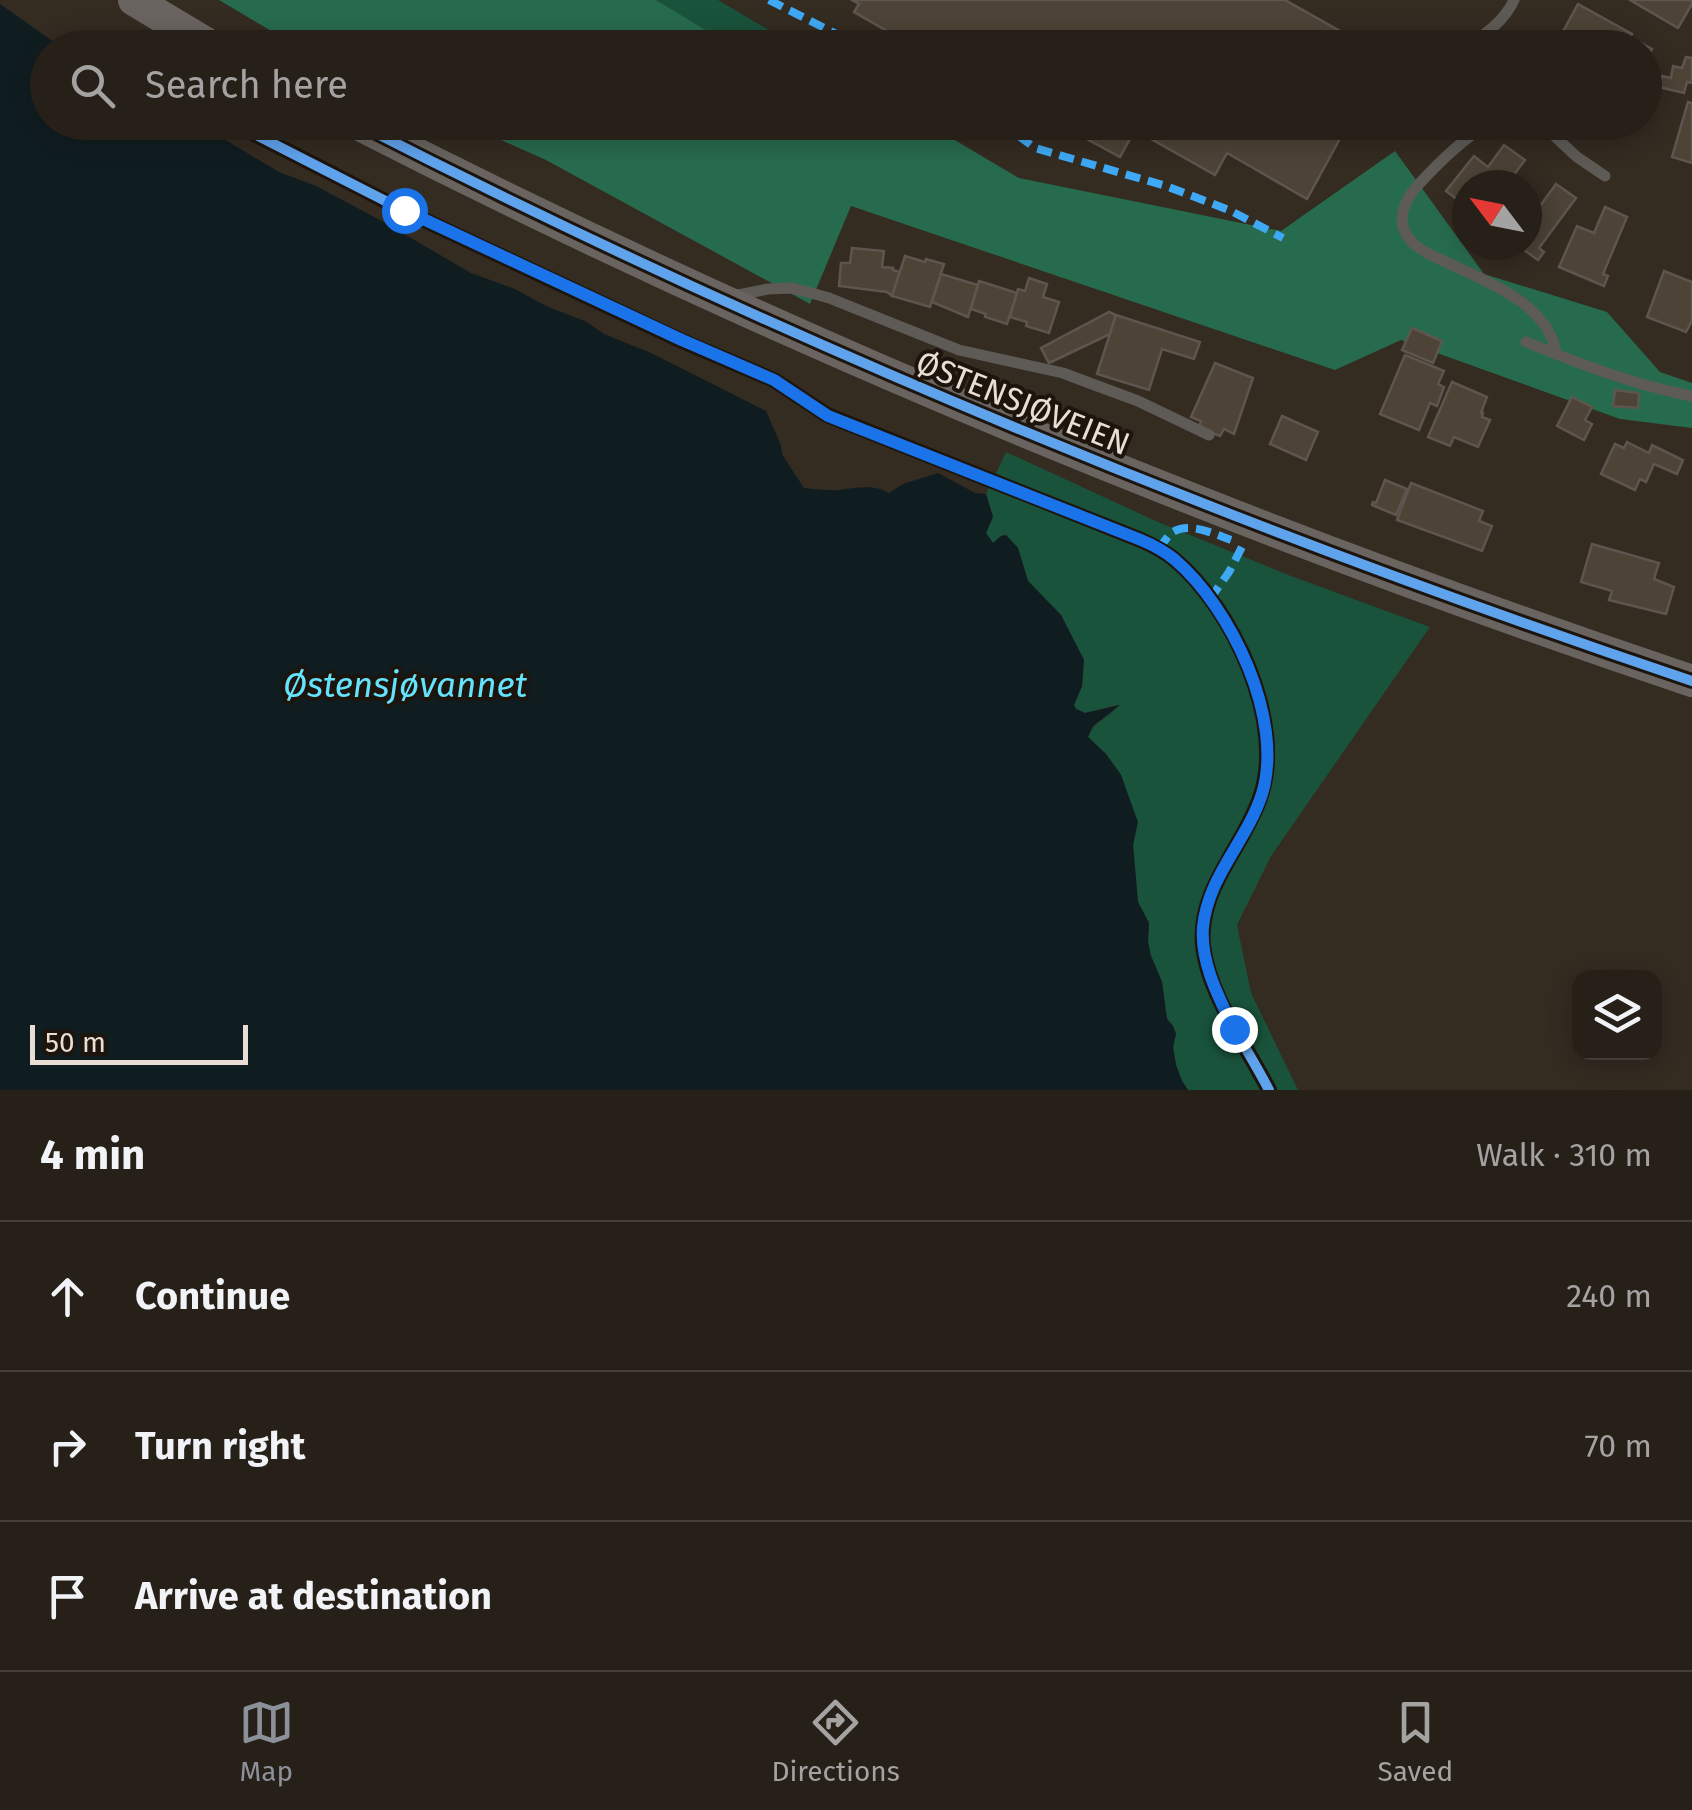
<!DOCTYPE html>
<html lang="en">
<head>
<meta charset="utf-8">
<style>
  :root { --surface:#272019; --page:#2f2822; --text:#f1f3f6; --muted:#a4a3a2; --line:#433e38; --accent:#8c9099 }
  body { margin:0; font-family:"Fira Sans",sans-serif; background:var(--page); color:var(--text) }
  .controls { position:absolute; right:30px; bottom:30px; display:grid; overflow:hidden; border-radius:20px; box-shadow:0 5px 25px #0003 }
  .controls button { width:90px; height:90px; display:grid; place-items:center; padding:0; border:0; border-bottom:2px solid var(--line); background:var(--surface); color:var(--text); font:50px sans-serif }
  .compass { position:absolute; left:1452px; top:170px; width:90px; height:90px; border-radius:50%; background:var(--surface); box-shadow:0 5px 25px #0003; rotate:302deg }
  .scale { position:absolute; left:30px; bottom:25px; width:218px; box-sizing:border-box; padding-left:10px; border:5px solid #e9ded3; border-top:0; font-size:28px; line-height:35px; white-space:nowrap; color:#e9ded3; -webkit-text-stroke:8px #1d150d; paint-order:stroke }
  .stop { position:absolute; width:30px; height:30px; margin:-22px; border:8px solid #1a73e8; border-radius:50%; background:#fff }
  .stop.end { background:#1a73e8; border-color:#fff; box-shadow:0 2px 10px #0008 }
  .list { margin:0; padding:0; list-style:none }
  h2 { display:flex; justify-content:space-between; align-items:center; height:130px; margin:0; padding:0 40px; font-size:42px }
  h2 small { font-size:32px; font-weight:400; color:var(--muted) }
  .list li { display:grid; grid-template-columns:65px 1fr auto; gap:30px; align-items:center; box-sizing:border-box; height:150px; padding:0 40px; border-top:2px solid var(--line) }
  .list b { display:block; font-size:38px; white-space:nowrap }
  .list em { font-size:32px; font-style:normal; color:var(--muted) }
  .icon { flex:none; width:55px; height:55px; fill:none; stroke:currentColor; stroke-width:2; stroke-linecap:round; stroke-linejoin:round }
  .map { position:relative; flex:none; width:1692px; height:1090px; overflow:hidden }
  .search { position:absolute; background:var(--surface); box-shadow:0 5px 25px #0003; left:30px; right:30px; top:30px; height:110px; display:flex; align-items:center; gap:25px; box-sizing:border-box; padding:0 35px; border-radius:55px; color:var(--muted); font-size:38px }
  .sheet { height:580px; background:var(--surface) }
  nav { display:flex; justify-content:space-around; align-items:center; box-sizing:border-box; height:140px; border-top:2px solid var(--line); background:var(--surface); font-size:28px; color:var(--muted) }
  nav a { display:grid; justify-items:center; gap:5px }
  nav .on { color:var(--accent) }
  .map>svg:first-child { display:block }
  .green { fill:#19533b }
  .forest { fill:#276b4e }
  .water { fill:#101d20 }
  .building { fill:#4d4337; stroke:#5e564e; stroke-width:2.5 }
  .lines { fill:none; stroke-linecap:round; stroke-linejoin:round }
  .service { stroke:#5e5b57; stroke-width:11 }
  .secondary { stroke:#69645f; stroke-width:32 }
  .quiet { stroke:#3fa9f5; stroke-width:8; stroke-dasharray:15 8; stroke-linecap:butt }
  .cycleway-casing { stroke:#1d150d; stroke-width:16 }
  .cycleway { stroke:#60a3ed; stroke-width:10 }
  .route { stroke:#1a73e8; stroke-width:12 }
  .labels { text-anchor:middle; stroke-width:8; stroke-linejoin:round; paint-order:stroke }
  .street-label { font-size:32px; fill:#e9ded3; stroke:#1d150d }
  .water-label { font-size:35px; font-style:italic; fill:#64e3fd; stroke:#1d150d }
</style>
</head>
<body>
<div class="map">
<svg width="1692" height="1090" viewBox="0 0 1692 1090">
  <rect width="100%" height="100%" fill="#342b21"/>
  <g class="green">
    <polygon points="656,0 718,0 784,39 706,30"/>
    <path d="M 1006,452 L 1158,522 L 1291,576 L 1430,627 L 1271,856 L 1237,925 L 1251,993 L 1298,1090 L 1188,1090 L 1182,1081 L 1176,1065 L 1173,1047 L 1176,1034 L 1173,1026 L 1167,1019 L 1162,982 L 1151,956 L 1148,942 L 1149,923 L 1138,902 L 1133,845 L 1137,822 L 1121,775 L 1106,754 L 1088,737 C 1093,721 1110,718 1118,705 L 1085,713 L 1076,709 L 1074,705 L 1082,686 L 1084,660 L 1061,615 L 1028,581 L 1018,548 L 1006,535 L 1001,536 L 993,543 L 986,533 L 993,516 L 986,494 Z"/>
  </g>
  <g class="forest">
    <polygon points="219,0 656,0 706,30 784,39 799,47 298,47"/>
    <polygon points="463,123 926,123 1019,178 1281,231 1395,151 1484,274 1607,312 1660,372 1692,383 1692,428 1620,419 1401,340 1335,370 851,206 810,304 546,160"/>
  </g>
  <path class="water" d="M 0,4 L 61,47 L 48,48 L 48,122 L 187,123 L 222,138 L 279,172 L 316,186 L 380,220 L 471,273 L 515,289 L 546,306 L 587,322 L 604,334 L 651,353 L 766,411 L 780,443 L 783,456 L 804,488 C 816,489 828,491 839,490 C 856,488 874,484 889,493 L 903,484 L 938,473 L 975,493 L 986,494 L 993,517 L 986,533 L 993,543 L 1001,536 L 1006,535 L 1018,548 L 1028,581 L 1061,615 L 1084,660 L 1082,686 L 1074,705 L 1076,709 L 1085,713 L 1120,705 L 1093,726 L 1088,737 L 1106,754 L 1121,775 L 1138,822 L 1133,845 L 1138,902 L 1149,923 L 1148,942 L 1151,956 L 1162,982 L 1167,1019 L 1173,1026 L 1176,1034 L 1173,1047 L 1176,1065 L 1182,1081 L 1188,1090 L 0,1090 Z"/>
  <g class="building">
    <polygon points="852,0 1285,0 1370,48 938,48 920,38 915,47 854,12 859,4"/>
    <polygon points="1630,0 1692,0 1692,4 1678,28"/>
    <polygon points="1578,4 1632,34 1630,37 1652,49 1647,58 1644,59 1644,48 1554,48"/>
    <polygon points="1686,57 1692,58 1692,83 1687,82 1684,93 1659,87 1662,76 1671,78 1673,66 1682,68"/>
    <polygon points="1688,102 1692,103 1692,163 1672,157"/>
    <polygon points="1058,122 1349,122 1307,199 1227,153 1215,175 1135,130 1120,157 1085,138 1089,131 1077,124 1074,131"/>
    <polygon points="1504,145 1525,160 1506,185 1467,185 1467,207 1446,191 1474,156 1488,167"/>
    <polygon points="1556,184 1576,198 1539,248 1544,252 1538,260 1517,245 1527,245 1527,196 1540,206"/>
    <polygon points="1605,207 1627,217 1603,274 1608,276 1604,286 1559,267 1577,226 1594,233"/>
    <polygon points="852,248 884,251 882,267 893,268 893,270 900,272 892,296 887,292 839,286 841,263 850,263"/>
    <polygon points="905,256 925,262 926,259 944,264 930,307 892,296"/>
    <polygon points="1664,271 1692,282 1692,321 1686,332 1647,317"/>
    <polygon points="941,274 978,285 968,317 932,302"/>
    <polygon points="1029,278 1047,284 1043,297 1059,302 1049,333 1026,326 1027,322 1010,317 1018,289 1025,291"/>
    <polygon points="979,281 1017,293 1007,324 985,317 986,314 971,309"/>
    <polygon points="1109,312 1116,315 1110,334 1049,363 1041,348"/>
    <polygon points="1116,315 1200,342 1194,359 1162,349 1149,390 1097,374"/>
    <polygon points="1412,328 1442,341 1433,363 1402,350"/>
    <polygon points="1405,355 1444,371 1438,384 1444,387 1437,406 1430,403 1419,430 1380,414"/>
    <polygon points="1215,363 1253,378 1234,434 1224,429 1220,436 1199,428 1201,421 1191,417"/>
    <polygon points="1452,382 1487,397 1481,413 1483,413 1482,417 1490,420 1478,447 1454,437 1450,446 1428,437"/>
    <polygon points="1615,390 1639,393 1638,408 1613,406"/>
    <polygon points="1572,397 1592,407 1585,420 1592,424 1584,440 1557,426"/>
    <polygon points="1282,416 1318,432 1306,460 1270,444"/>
    <polygon points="1627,442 1649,453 1652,445 1683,460 1677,474 1654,464 1646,482 1640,479 1635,490 1601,474 1615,444 1624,448"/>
    <polygon points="1385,480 1407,489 1396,515 1372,505 1373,502 1376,503"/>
    <polygon points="1411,483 1483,511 1479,521 1492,526 1482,551 1397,520"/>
    <polygon points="1592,544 1659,563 1654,579 1674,587 1666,614 1609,600 1612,591 1581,582"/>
  </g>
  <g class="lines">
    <g class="service">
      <path d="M 1465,48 C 1484,35 1504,22 1514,0"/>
      <path d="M 1491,122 C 1464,138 1441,160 1420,183 C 1403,201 1393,224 1414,244 C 1424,253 1436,257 1448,263 C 1488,282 1550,305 1556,354"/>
      <polyline points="1536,122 1548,130 1577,157 1605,176"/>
      <polyline points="733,296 768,289 790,288 804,291 829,298 959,350 1063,373 1084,381 1138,401 1209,435"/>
      <path d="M 1526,342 C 1580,364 1634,385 1692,396"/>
    </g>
    <g class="secondary">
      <polyline points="134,0 214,48"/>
      <path d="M 354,122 C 785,343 1234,527 1692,681"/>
    </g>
    <g class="quiet">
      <polyline points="769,0 864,48"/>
      <polyline points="1000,122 1035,148 1166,186 1229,210 1283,238"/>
      <path d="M 1159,549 C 1160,547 1169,535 1170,534 C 1187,520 1214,534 1231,540"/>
      <polyline points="1210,599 1229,572 1243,545"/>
    </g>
    <defs>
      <g id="cycleway">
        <path d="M 231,122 L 405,211 L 682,341 L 774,380 L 827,415 L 1141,540 C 1152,545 1164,551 1174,559 C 1232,607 1287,723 1260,798 C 1243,848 1198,888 1203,945 C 1208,994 1247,1047 1269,1090"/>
        <path d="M 354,122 C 785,343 1234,527 1692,681"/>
      </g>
    </defs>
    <use href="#cycleway" class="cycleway-casing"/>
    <use href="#cycleway" class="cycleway"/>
  </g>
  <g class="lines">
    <path class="route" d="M 404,210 L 682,340 L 774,380 L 828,416 L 1141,540 C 1153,545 1164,551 1174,559 C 1231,607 1285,720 1262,794 C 1247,841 1208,876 1203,927 C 1200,962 1219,998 1234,1029"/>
  </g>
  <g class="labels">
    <g class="street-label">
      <text transform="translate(1023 403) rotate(22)" y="11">ØSTENSJØVEIEN</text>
    </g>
    <g class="water-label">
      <text x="405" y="697">Østensjøvannet</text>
    </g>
  </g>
</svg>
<div class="controls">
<button><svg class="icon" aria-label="layers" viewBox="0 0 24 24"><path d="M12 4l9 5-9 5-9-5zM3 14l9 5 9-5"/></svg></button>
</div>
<svg class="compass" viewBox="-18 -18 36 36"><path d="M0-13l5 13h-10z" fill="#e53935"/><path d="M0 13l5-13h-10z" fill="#a4a3a2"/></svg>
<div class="scale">50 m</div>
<div class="stop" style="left:404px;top:210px"></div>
<div class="stop end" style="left:1234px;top:1029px"></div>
<div class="search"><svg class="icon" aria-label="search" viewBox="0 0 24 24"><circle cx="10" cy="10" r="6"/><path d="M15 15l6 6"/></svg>Search here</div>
</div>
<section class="sheet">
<h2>4 min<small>Walk · 310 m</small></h2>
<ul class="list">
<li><svg class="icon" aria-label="ahead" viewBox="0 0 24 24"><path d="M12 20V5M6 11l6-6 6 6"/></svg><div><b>Continue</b></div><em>240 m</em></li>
<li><svg class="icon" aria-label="right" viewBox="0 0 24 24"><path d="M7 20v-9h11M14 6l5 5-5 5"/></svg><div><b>Turn right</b></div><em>70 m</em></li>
<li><svg class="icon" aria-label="arrive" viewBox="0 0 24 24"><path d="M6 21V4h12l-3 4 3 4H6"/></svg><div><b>Arrive at destination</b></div></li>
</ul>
</section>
<nav>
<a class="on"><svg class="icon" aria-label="map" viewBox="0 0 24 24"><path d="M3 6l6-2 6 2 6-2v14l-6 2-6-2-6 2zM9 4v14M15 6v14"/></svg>Map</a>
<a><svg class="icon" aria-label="directions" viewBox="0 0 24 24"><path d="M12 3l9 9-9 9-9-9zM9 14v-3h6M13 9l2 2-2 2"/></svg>Directions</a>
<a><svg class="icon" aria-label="saved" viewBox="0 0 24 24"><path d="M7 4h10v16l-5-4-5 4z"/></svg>Saved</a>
</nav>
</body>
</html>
